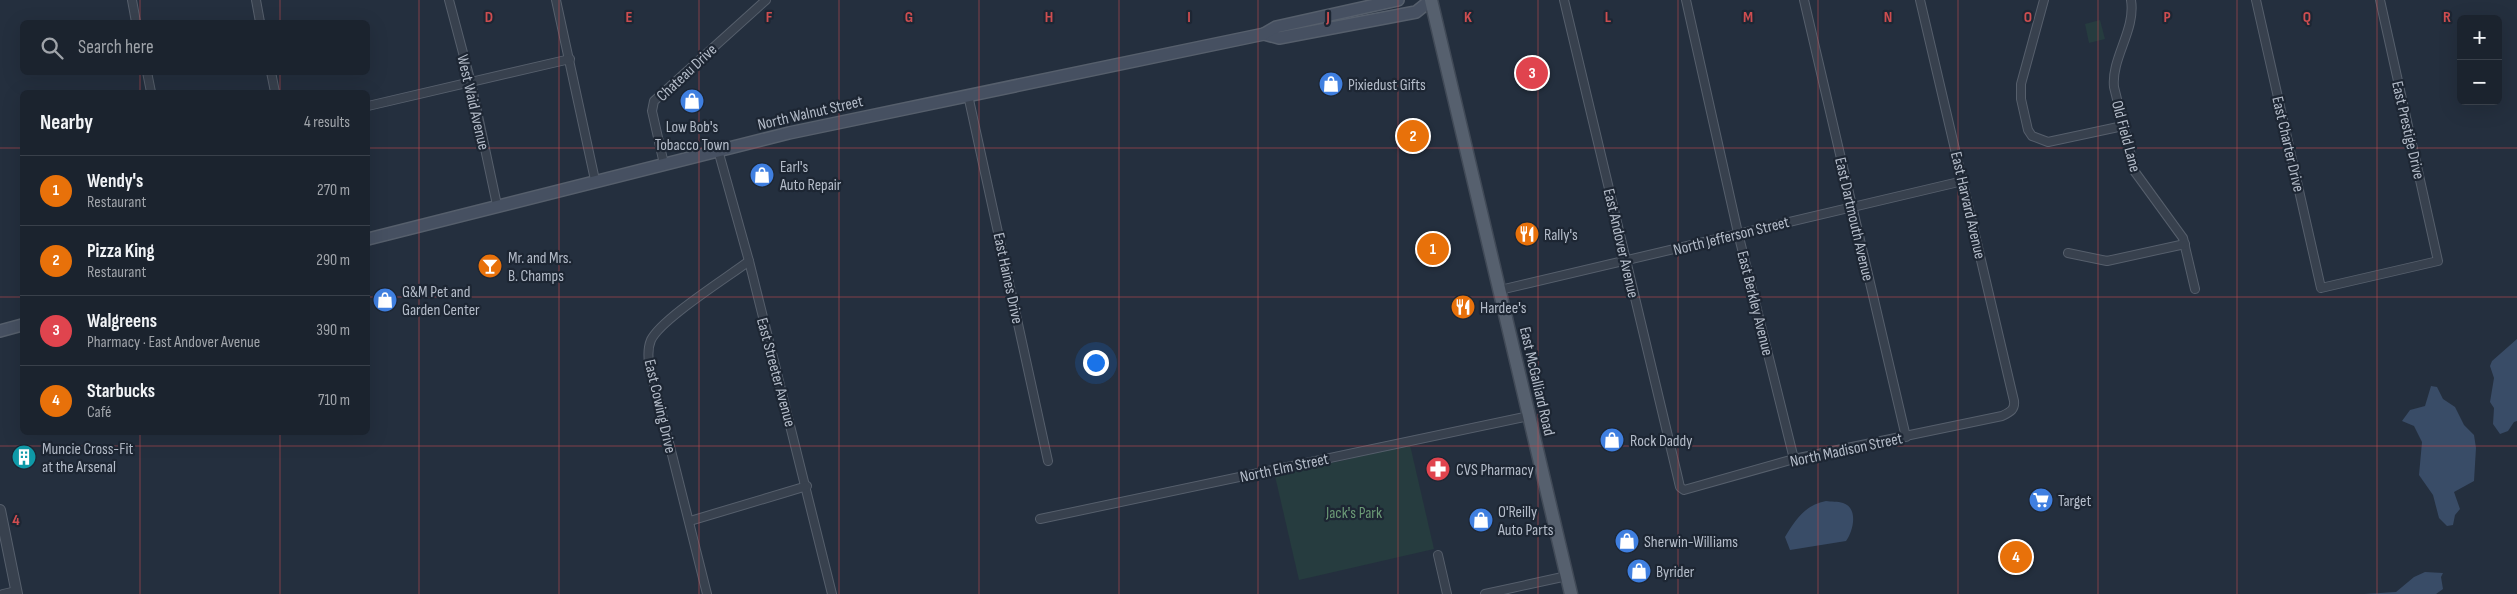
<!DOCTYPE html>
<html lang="en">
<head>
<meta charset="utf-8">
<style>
  :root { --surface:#1b232e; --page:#242b36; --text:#f1f3f6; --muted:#a0a4aa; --line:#39404a; --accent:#8ab4f8 }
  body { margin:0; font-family:"Sofia Sans Condensed",sans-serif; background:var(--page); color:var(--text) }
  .controls { position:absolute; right:15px; top:15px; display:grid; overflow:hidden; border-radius:8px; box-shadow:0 5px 20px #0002 }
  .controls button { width:45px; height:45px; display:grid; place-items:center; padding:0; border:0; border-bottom:1px solid var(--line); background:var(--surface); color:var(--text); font:25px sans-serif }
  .you { position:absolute; left:1095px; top:362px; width:18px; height:18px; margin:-12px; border:4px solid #fff; border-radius:50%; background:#1a73e8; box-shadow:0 0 0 8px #1a73e833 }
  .badge { display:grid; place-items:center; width:32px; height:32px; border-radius:50%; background:var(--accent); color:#fff; font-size:16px; font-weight:700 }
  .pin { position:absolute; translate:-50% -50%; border:2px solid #fff; box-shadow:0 1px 5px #0006 }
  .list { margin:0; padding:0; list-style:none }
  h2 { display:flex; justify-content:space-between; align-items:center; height:65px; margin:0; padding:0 20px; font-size:21px }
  h2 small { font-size:16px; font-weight:400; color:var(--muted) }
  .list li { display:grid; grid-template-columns:32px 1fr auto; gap:15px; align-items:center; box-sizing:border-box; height:70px; padding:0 20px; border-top:1px solid var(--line) }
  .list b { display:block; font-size:19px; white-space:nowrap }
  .list p { margin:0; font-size:16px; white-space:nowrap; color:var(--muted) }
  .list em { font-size:16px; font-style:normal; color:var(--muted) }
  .icon { flex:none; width:28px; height:28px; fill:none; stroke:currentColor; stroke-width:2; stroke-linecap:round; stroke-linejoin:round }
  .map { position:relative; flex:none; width:2517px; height:594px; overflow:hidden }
  .search { position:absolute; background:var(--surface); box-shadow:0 5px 20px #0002; left:20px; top:20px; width:350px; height:55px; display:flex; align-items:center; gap:12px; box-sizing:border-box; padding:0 18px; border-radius:8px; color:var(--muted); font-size:19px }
  .panel { position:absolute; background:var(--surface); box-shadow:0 5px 20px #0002; left:20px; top:90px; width:350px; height:345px; border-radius:8px }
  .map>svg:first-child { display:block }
  .green { fill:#263c3f }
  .water { fill:#394c67 }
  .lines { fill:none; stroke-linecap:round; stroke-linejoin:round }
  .minor-casing { stroke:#565f6c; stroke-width:10 }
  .tertiary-casing { stroke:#565f6c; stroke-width:12 }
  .secondary-casing { stroke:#565f6c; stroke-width:14 }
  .primary-casing { stroke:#414a57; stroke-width:15 }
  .minor { stroke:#38414e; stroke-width:8 }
  .tertiary { stroke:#38414e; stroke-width:10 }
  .secondary { stroke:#465061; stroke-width:11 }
  .primary { stroke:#56606e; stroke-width:12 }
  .grid { fill:none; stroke:#ce4d50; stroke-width:1; stroke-opacity:0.55 }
  .labels { text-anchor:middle; stroke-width:4.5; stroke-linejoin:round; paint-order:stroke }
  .street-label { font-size:16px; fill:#b4bcc9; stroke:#1d2633 }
  .poi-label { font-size:16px; fill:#b4bcc9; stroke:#1d2633; text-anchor:start }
  .park-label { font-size:16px; fill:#6b9a76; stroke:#1d2633 }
  .grid-label { font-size:16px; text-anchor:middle; font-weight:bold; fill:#ce4d50; stroke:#1d2633; stroke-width:4.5; stroke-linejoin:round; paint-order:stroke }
</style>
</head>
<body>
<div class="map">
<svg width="2517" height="594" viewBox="0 0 2517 594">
  <rect width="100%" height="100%" fill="#242f3e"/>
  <g class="green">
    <polygon points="2100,20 2105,39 2089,43 2085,24"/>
    <polygon points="1410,445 1434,549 1299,580 1275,476"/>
  </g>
  <g class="water">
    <polygon points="2517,339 2517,421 2514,422 2508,431 2500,434 2493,424 2494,408 2490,402 2494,378 2490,366 2492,361"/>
    <polygon points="2431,386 2437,387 2443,399 2455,407 2464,425 2474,435 2476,448 2474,481 2454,492 2460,509 2455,515 2453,525 2447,526 2439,518 2433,495 2419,475 2422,442 2414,426 2402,421 2410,410 2425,406"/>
    <path d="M 1826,501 C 1831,502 1838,501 1843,503 C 1859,508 1853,532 1846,541 L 1790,550 L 1785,537 C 1796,519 1805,505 1826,501 Z"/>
    <polygon points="2425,572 2443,573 2441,577 2443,589 2436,594 2364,594 2396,592 2414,577"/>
  </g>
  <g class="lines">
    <defs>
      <g id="minor">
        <polyline points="132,0 136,22"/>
        <polyline points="256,0 260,22"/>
        <polyline points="449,0 471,83 497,205"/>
        <polyline points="556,0 595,180"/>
        <path d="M 1564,0 L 1677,474 L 1680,487 L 1684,490 L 1794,459 L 2002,416 C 2010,412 2015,410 2014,401 L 1920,0"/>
        <polyline points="1686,0 1738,233 1794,459"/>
        <polyline points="1804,0 1906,437"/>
        <polyline points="2044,0 2021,84 2021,99 2028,130 2032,136 2048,142 2123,126"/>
        <path d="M 2131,0 C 2136,30 2111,58 2114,87 L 2135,172 L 2183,238 L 2195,289"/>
        <polyline points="2256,0 2321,288 2438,261 2380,0"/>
        <polyline points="147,72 151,92"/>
        <polyline points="271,72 275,92"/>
        <polyline points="968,95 1048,461"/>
        <polyline points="368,106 570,59"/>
        <polyline points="718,150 749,261 832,594"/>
        <polyline points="664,164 652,111 654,101 766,0"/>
        <polyline points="2068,253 2107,261 2185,244"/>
        <polyline points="1500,290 1963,181"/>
        <polyline points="1040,519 1529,416"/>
        <polyline points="690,521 807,486"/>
        <polyline points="1438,555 1447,594"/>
        <polyline points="3,594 16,591"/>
        <path d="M 707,594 L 649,363 C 648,355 648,347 651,340 C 661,319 728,277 749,261"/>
        <polyline points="1485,594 1567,576"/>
      </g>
      <polyline id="tertiary" points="0,510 17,594"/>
      <g id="secondary">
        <polyline points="1264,34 1279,38 1416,12 1431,0"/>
        <polyline points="368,239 789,133 1264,34 1276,27 1398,0"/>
        <polyline points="0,331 22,325"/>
      </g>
      <polyline id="primary" points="1431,0 1571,594"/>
    </defs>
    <use href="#minor" class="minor-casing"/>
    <use href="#tertiary" class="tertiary-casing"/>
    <use href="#secondary" class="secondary-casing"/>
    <use href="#primary" class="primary-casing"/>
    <use href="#minor" class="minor"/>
    <use href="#tertiary" class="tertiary"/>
    <use href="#secondary" class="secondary"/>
    <use href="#primary" class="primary"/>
  </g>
  <path class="grid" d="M 140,0 L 140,22M 280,0 L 280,22M 419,0 L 419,594M 559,0 L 559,594M 699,0 L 699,594M 839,0 L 839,594M 979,0 L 979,594M 1119,0 L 1119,594M 1258,0 L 1258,594M 1398,0 L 1398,594M 1538,0 L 1538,594M 1678,0 L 1678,594M 1818,0 L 1818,594M 1958,0 L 1958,594M 2098,0 L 2098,594M 2237,0 L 2237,594M 2377,0 L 2377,594M 140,72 L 140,92M 280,72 L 280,92M 0,148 L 22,148M 368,148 L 2517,148M 0,297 L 22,297M 368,297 L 2517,297M 140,432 L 140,594M 280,432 L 280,594M 0,446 L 2517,446"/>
  <defs>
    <symbol id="shop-disc" viewBox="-11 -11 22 22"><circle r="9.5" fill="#3f7fe0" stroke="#1d2633"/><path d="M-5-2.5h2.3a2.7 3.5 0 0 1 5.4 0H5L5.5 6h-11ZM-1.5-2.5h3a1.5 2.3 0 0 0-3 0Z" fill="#fff"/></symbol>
    <symbol id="restaurant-disc" viewBox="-11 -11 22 22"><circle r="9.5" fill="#e8710a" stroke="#1d2633"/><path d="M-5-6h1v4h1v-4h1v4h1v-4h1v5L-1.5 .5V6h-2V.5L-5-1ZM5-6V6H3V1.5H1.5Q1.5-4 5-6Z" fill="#fff"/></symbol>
    <symbol id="bar-disc" viewBox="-11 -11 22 22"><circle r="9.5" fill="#e8710a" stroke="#1d2633"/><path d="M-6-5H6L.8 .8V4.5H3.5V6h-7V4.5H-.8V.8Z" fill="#fff"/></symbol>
    <symbol id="building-disc" viewBox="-11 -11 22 22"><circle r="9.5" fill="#0f9aa8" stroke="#1d2633"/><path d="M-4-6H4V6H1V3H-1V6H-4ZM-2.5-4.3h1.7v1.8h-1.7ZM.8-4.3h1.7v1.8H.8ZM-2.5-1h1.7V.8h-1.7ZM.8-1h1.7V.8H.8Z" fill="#fff"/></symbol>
    <symbol id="pharmacy-disc" viewBox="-11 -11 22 22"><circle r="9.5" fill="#e0444e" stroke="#1d2633"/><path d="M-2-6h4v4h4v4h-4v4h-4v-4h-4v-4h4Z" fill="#fff"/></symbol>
    <symbol id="supermarket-disc" viewBox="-11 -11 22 22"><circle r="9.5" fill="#3f7fe0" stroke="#1d2633"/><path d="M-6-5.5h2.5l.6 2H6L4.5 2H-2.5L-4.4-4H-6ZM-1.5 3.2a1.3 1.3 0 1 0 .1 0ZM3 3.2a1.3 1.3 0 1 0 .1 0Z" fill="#fff"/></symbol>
  </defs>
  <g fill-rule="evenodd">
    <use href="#shop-disc" x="1317" y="70" width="28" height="28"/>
    <use href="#shop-disc" x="678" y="87" width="28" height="28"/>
    <use href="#shop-disc" x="748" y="161" width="28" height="28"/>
    <use href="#restaurant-disc" x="1513" y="220" width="28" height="28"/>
    <use href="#bar-disc" x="476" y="252" width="28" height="28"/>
    <use href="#shop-disc" x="371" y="286" width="28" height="28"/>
    <use href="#restaurant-disc" x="1449" y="293" width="28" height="28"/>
    <use href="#shop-disc" x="1598" y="426" width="28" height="28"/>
    <use href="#building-disc" x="10" y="443" width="28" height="28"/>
    <use href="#pharmacy-disc" x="1424" y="455" width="28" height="28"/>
    <use href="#supermarket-disc" x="2027" y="486" width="28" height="28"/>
    <use href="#shop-disc" x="1467" y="506" width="28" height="28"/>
    <use href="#shop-disc" x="1613" y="527" width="28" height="28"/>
    <use href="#shop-disc" x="1625" y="557" width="28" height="28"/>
  </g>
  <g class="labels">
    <g class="street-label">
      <text transform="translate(686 72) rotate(-43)" y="6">Chateau Drive</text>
      <text transform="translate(474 102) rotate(77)" y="6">West Waid Avenue</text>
      <text transform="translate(810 112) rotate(-13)" y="6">North Walnut Street</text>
      <text transform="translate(2409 130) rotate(77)" y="6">East Prestige Drive</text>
      <text transform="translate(2127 136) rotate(75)" y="6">Old Field Lane</text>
      <text transform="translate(2289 144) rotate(77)" y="6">East Charter Drive</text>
      <text transform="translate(1969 205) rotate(77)" y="6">East Harvard Avenue</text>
      <text transform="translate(1855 219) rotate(77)" y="6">East Dartmouth Avenue</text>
      <text transform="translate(1731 235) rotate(-14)" y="6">North Jefferson Street</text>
      <text transform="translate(1622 243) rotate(77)" y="6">East Andover Avenue</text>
      <text transform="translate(1009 278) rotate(78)" y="6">East Haines Drive</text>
      <text transform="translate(1756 303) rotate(76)" y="6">East Berkley Avenue</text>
      <text transform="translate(777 372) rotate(75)" y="6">East Streeter Avenue</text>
      <text transform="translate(1538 381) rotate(77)" y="6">East McGalliard Road</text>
      <text transform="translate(661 406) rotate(77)" y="6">East Cowing Drive</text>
      <text transform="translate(1846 449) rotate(-12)" y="6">North Madison Street</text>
      <text transform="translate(1284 467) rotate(-12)" y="6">North Elm Street</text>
    </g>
    <g class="poi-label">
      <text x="1348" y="90">Pixiedust Gifts</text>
      <text x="692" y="132" text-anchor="middle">Low Bob's<tspan x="692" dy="18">Tobacco Town</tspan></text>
      <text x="780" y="172">Earl's<tspan x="780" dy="18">Auto Repair</tspan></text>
      <text x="1544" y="240">Rally's</text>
      <text x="508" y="263">Mr. and Mrs.<tspan x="508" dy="18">B. Champs</tspan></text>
      <text x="402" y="297">G&amp;M Pet and<tspan x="402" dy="18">Garden Center</tspan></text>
      <text x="1480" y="313">Hardee's</text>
      <text x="1630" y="446">Rock Daddy</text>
      <text x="42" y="454">Muncie Cross-Fit<tspan x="42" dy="18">at the Arsenal</tspan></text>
      <text x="1456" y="475">CVS Pharmacy</text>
      <text x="2058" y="506">Target</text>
      <text x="1498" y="517">O'Reilly<tspan x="1498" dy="18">Auto Parts</tspan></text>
      <text x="1644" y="547">Sherwin-Williams</text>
      <text x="1656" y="577">Byrider</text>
    </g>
    <g class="park-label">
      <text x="1354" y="518">Jack's Park</text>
    </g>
  </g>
  <g class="grid-label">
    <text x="489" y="22">D</text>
    <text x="629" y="22">E</text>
    <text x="769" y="22">F</text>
    <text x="909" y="22">G</text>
    <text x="1049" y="22">H</text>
    <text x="1189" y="22">I</text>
    <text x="1328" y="22">J</text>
    <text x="1468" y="22">K</text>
    <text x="1608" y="22">L</text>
    <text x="1748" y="22">M</text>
    <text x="1888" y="22">N</text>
    <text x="2028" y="22">O</text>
    <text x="2167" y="22">P</text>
    <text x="2307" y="22">Q</text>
    <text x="2447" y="22">R</text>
    <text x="16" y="525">4</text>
  </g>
</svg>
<div class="controls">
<button>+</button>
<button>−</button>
</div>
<div class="you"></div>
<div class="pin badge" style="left:1433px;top:249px;background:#e8710a">1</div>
<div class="pin badge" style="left:1413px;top:136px;background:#e8710a">2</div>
<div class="pin badge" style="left:1532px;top:73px;background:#e0444e">3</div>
<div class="pin badge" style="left:2016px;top:557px;background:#e8710a">4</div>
<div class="search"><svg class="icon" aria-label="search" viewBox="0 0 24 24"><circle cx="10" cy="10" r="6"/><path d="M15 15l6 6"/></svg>Search here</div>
<section class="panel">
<h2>Nearby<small>4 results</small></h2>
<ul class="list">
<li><span class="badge" style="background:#e8710a">1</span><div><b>Wendy's</b><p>Restaurant</p></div><em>270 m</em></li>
<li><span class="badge" style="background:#e8710a">2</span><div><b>Pizza King</b><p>Restaurant</p></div><em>290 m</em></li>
<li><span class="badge" style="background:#e0444e">3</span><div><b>Walgreens</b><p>Pharmacy · East Andover Avenue</p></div><em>390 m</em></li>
<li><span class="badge" style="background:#e8710a">4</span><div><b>Starbucks</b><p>Café</p></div><em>710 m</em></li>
</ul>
</section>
</div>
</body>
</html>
